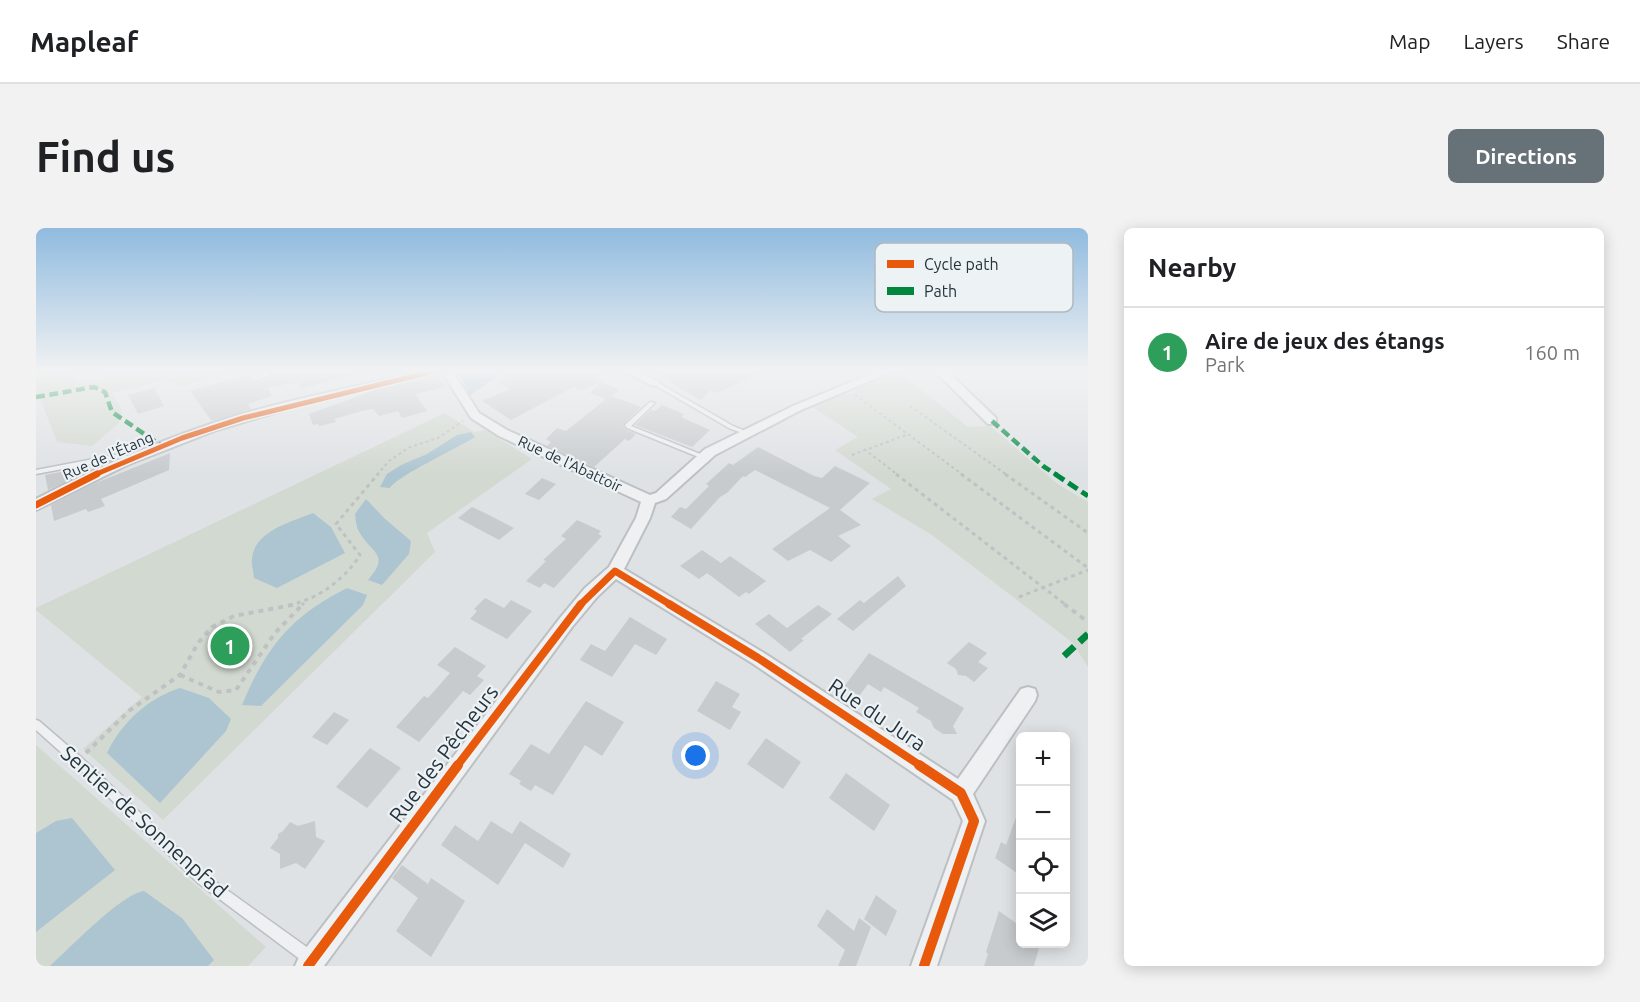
<!DOCTYPE html>
<html lang="en">
<head>
<meta charset="utf-8">
<style>
  :root { --surface:#fff; --page:#f2f2f2; --text:#202124; --muted:#757577; --line:#e0e0e0; --accent:#677178 }
  body { margin:0; font-family:Ubuntu,sans-serif; background:var(--page); color:var(--text) }
  .controls { position:absolute; right:18px; bottom:18px; display:grid; overflow:hidden; border-radius:9px; box-shadow:0 3px 15px #0003 }
  .controls button { width:54px; height:54px; display:grid; place-items:center; padding:0; border:0; border-bottom:2px solid var(--line); background:var(--surface); color:var(--text); font:30px sans-serif }
  .you { position:absolute; left:660px; top:528px; width:21px; height:21px; margin:-15px; border:4px solid #fff; border-radius:50%; background:#1a73e8; box-shadow:0 0 0 9px #1a73e833 }
  .badge { display:grid; place-items:center; width:39px; height:39px; border-radius:50%; background:var(--accent); color:#fff; font-size:20px; font-weight:700 }
  .pin { position:absolute; translate:-50% -50%; border:3px solid #fff; box-shadow:0 2px 6px #0006 }
  .list { margin:0; padding:0; list-style:none }
  h2 { display:flex; justify-content:space-between; align-items:center; height:78px; margin:0; padding:0 24px; font-size:26px }
  h2 small { font-size:20px; font-weight:400; color:var(--muted) }
  .list li { display:grid; grid-template-columns:39px 1fr auto; gap:18px; align-items:center; box-sizing:border-box; height:90px; padding:0 24px; border-top:2px solid var(--line) }
  .list b { display:block; font-size:22px; white-space:nowrap }
  .list p { margin:0; font-size:20px; white-space:nowrap; color:var(--muted) }
  .list em { font-size:20px; font-style:normal; color:var(--muted) }
  .icon { flex:none; width:33px; height:33px; fill:none; stroke:currentColor; stroke-width:2; stroke-linecap:round; stroke-linejoin:round }
  .map { position:relative; flex:none; width:1052px; height:738px; overflow:hidden; border-radius:9px }
  header { display:flex; align-items:center; gap:36px; box-sizing:border-box; height:84px; padding:0 30px; background:var(--surface); border-bottom:2px solid var(--line) }
  header strong { font-size:28px }
  nav { display:flex; gap:33px; margin-inline-start:auto; font-size:21px }
  .intro { display:flex; align-items:center; justify-content:space-between; box-sizing:border-box; height:144px; padding:0 36px }
  h1 { margin:0; font-size:42px }
  .button { padding:15px 27px; border-radius:9px; background:var(--accent); color:#fff; font-size:21px; font-weight:700 }
  main { display:flex; gap:36px; padding:0 36px }
  aside { flex:1; background:var(--surface); border-radius:9px; box-shadow:0 3px 15px #0003 }
  .map>svg:first-child { display:block }
  .green { fill:#d2d9d0 }
  .water { fill:#adc5d1 }
  .building { fill:#c7cbcd }
  .lines { fill:none; stroke-linecap:round; stroke-linejoin:round }
  .lane-casing { stroke:#bdc0c3; stroke-width:3 }
  .street-casing { stroke:#bdc0c3; stroke-width:4 }
  .path-far2 { stroke:#bfc2c5; stroke-width:2; stroke-dasharray:3 3; stroke-linecap:butt }
  .path-far1 { stroke:#bfc2c5; stroke-width:3; stroke-dasharray:4 4; stroke-linecap:butt }
  .path { stroke:#bfc2c5; stroke-width:4; stroke-dasharray:5 5; stroke-linecap:butt }
  .lane { fill:#eff0f2; fill-rule:evenodd }
  .street { fill:#eff0f2; fill-rule:evenodd }
  .quiet-far2 { stroke:#00873e; stroke-width:4.5; stroke-dasharray:9 4.5; stroke-linecap:butt }
  .quiet-far1 { stroke:#00873e; stroke-width:5; stroke-dasharray:11 5; stroke-linecap:butt }
  .quiet { stroke:#00873e; stroke-width:7; stroke-dasharray:14 7; stroke-linecap:butt }
  .cycleway-far3-casing { stroke:#edf2f5; stroke-width:8 }
  .cycleway-far2-casing { stroke:#edf2f5; stroke-width:10 }
  .cycleway-far1-casing { stroke:#edf2f5; stroke-width:12 }
  .cycleway-casing { stroke:#edf2f5; stroke-width:14 }
  .cycleway-far3 { stroke:#e8590c; stroke-width:5 }
  .cycleway-far2 { stroke:#e8590c; stroke-width:7 }
  .cycleway-far1 { stroke:#e8590c; stroke-width:8 }
  .cycleway { stroke:#e8590c; stroke-width:10 }
  .labels { text-anchor:middle; stroke-width:4.5; stroke-linejoin:round; paint-order:stroke }
  .far-street-label { font-size:15px; fill:#26343e; stroke:#edf2f5 }
  .near-street-label { font-size:21px; fill:#26343e; stroke:#edf2f5 }
  .key { fill:#edf2f5; stroke:#b1b9be; stroke-width:1.5 }
  .key-label { font-size:16px; fill:#26343e }
</style>
</head>
<body>
<header>
<strong>Mapleaf</strong>
<nav><a>Map</a><a>Layers</a><a>Share</a></nav>
</header>
<div class="intro"><h1>Find us</h1><a class="button">Directions</a></div>
<main>
<div class="map">
<svg width="1052" height="738" viewBox="0 0 1052 738">
  <rect width="100%" height="100%" fill="#dfe2e5"/>
  <g class="green">
    <polygon points="0,142 39,142 42,153 65,152 64,142 209,142 145,158 128,152 76,165 86,182 83,195 56,218 21,214 4,170 0,171"/>
    <polygon points="863,144 932,199 954,198 1023,257 1052,274 1052,439 1037,415 896,307 836,271 855,261 799,222 822,209 775,178 807,166 819,165 818,162"/>
    <polygon points="409,185 438,204 449,202 496,231 391,305 399,324 127,592 47,521 106,469 0,382 0,380"/>
    <polygon points="0,517 230,719 212,738 0,738"/>
  </g>
  <g class="water">
    <polygon points="427,142 456,142 462,148 434,167 422,144"/>
    <path d="M 435,204 L 439,209 C 422,220 361,248 354,260 L 344,259 L 351,246 L 365,237 L 391,226 L 421,207 Z"/>
    <path d="M 330,271 L 348,290 L 375,313 L 373,326 L 346,357 L 332,352 C 355,326 335,325 324,305 C 320,300 320,292 319,286 Z"/>
    <path d="M 277,285 L 295,299 L 309,325 L 241,360 L 218,350 C 218,344 215,337 216,331 C 218,303 255,294 277,285 Z"/>
    <path d="M 311,360 L 331,367 L 327,377 L 225,478 L 206,477 C 230,419 255,388 311,360 Z"/>
    <path d="M 144,460 L 173,470 L 195,491 L 190,503 L 124,575 L 71,525 C 85,495 112,470 144,460 Z"/>
    <polygon points="36,590 79,642 0,704 0,605 20,593"/>
    <path d="M 108,663 L 146,690 L 178,732 L 172,738 L 14,738 C 35,719 84,667 108,663 Z"/>
  </g>
  <g class="building">
    <polygon points="232,142 316,142 317,147 265,161 261,154 232,160 236,168 212,176 215,181 179,192 175,192 154,163 210,147 215,153 222,154 234,149"/>
    <polygon points="461,142 488,143 571,142 559,150 567,153 546,162 537,159 475,192 446,173 474,161 462,154 471,151"/>
    <polygon points="613,142 732,142 680,165 675,162 664,172"/>
    <polygon points="401,148 409,159 379,166 391,183 366,190 362,183 343,188 337,181 329,182 298,191 300,194 283,198 282,196 277,197 273,186 342,161"/>
    <polygon points="565,154 584,162 575,168 605,179 587,197 590,202 600,206 593,213 589,211 558,239 511,218 515,214 510,211 521,200 530,203 570,171 554,165"/>
    <polygon points="118,160 128,178 102,186 92,167"/>
    <polygon points="626,177 648,186 645,189 674,202 656,219 599,197 615,182 619,183"/>
    <polygon points="722,219 778,248 786,250 799,238 834,255 804,282 825,297 802,308 815,318 795,334 774,322 752,333 736,321 794,280 719,242 709,249 707,248 691,265 684,269 655,301 635,289 644,279 650,281 673,258 670,256 693,235 697,237"/>
    <polygon points="134,225 133,242 65,271 69,278 52,284 50,281 18,293 15,277 55,257"/>
    <polygon points="40,241 44,247 12,262 9,247"/>
    <polygon points="506,250 520,256 503,272 489,266"/>
    <polygon points="436,279 449,285 478,300 463,312 422,290"/>
    <polygon points="541,292 565,303 562,306 566,308 518,360 508,355 504,360 490,353 510,333 507,332 530,311 525,308"/>
    <polygon points="666,322 685,335 694,328 730,353 713,366 710,364 703,369 671,345 663,351 644,338"/>
    <polygon points="862,348 870,358 817,403 801,391 824,372 828,375"/>
    <polygon points="449,370 468,380 475,372 496,383 471,411 434,391 441,383 438,381"/>
    <polygon points="782,377 796,386 765,411 768,412 754,424 719,396 733,386 751,400"/>
    <polygon points="594,389 631,411 620,427 599,416 576,449 544,432 555,416 569,423"/>
    <polygon points="933,414 951,425 942,434 952,440 938,454 930,448 922,447 920,441 911,435"/>
    <polygon points="419,419 450,438 441,448 448,452 434,467 427,463 383,514 360,499 388,468 392,470 414,445 401,437"/>
    <polygon points="833,425 928,480 917,498 921,506 907,506 898,500 895,493 880,484 883,480 848,459 845,464 832,456 823,468 808,459"/>
    <polygon points="680,453 704,466 696,479 705,484 694,502 661,483"/>
    <polygon points="550,473 588,494 566,528 549,517 517,567 499,557 495,563 483,556 485,553 473,546 495,516 513,526"/>
    <polygon points="298,484 313,492 291,517 276,509"/>
    <polygon points="730,510 765,534 747,561 711,536"/>
    <polygon points="334,520 365,540 331,580 300,559"/>
    <polygon points="810,545 854,577 838,603 793,570"/>
    <polygon points="983,581 984,581 984,647 959,630 965,614 970,617"/>
    <polygon points="279,593 280,609 289,613 269,641 260,635 244,641 244,626 234,620 242,610 242,606 247,603 254,594 262,598"/>
    <polygon points="455,593 476,606 484,593 535,626 527,640 489,615 462,657 405,617 419,597 442,613"/>
    <polygon points="366,637 392,656 395,650 429,673 395,729 360,703 382,670 356,650"/>
    <polygon points="840,667 861,683 850,708 828,691"/>
    <polygon points="791,681 818,703 823,690 835,699 820,738 802,738 809,722 781,698"/>
    <polygon points="963,683 984,698 984,716 1004,716 998,738 948,738 952,726 950,724"/>
  </g>
  <g class="lines">
    <defs>
      <g id="lane">
        <polygon points="214,142 220,149 226,147 224,142 229,142 232,148 221,152 217,152 211,144"/>
        <polygon points="356,142 361,142 369,152 368,153 364,153"/>
        <polygon points="619,153 697,198 714,205 711,207 693,200 617,156 617,154"/>
        <polygon points="614,174 619,175 595,198 669,228 669,230 665,230 591,200 589,197 590,196"/>
        <polygon points="84,226 99,231 96,233 84,230 0,246 0,242"/>
        <polygon points="0,492 3,493 46,530 170,647 279,725 280,730 279,735 274,736 269,735 162,655 38,536 0,502"/>
      </g>
      <g id="street">
        <path d="M 388,142 L 416,142 L 443,185 L 471,202 L 614,267 L 620,265 L 669,221 L 757,178 L 844,142 L 860,142 L 765,182 L 679,227 L 630,271 L 619,275 L 614,290 L 588,341 L 728,425 L 922,551 L 985,461 L 992,459 L 999,461 L 1001,467 L 999,473 L 937,566 L 949,593 L 901,738 L 875,738 L 927,593 L 917,572 L 716,435 L 580,351 L 561,369 L 536,399 L 288,738 L 259,738 L 263,729 L 524,390 L 549,360 L 573,339 L 600,290 L 605,274 L 463,208 L 435,190 L 406,144 L 262,178 L 181,202 L 91,237 L 0,282 L 0,271 C 65,237 132,209 202,187 C 263,169 326,158 388,142 Z"/>
        <polygon points="585,142 600,142 625,155 619,158 615,157"/>
        <polygon points="898,142 910,142 960,190 960,196 952,196"/>
      </g>
    </defs>
    <use href="#lane" class="lane-casing"/>
    <use href="#street" class="street-casing"/>
    <g class="path-far2">
      <polyline points="795,142 802,149"/>
      <polyline points="819,167 927,247"/>
      <polyline points="874,178 971,247"/>
      <polyline points="828,221 862,247"/>
      <polyline points="816,227 870,207"/>
      <polyline points="341,247 353,233 374,219 402,210 427,193"/>
    </g>
    <g class="path-far1">
      <polyline points="860,246 1030,377"/>
      <polyline points="925,246 1052,340"/>
      <polyline points="969,246 1052,305"/>
      <polyline points="983,369 1052,342"/>
      <path d="M 253,377 C 281,372 309,351 324,327 L 300,296 L 342,246"/>
      <polyline points="266,377 268,375"/>
    </g>
    <g class="path">
      <polyline points="1028,376 1052,394"/>
      <polyline points="144,447 183,464 200,462 239,405 267,376"/>
      <polyline points="50,525 94,482 144,447 162,415 176,399 198,388 261,376"/>
    </g>
    <use href="#lane" class="lane"/>
    <use href="#street" class="street"/>
    <g class="quiet-far2">
      <polyline points="0,169 58,159 69,164 76,184 126,218"/>
      <polyline points="956,193 1007,238 1021,247"/>
    </g>
    <polyline class="quiet-far1" points="1019,246 1052,268"/>
    <polyline class="quiet" points="1028,428 1052,406"/>
    <defs>
      <polyline id="cycleway-far3" points="58,247 146,210 207,190 403,142"/>
      <g id="cycleway-far2">
        <polyline points="0,277 61,246"/>
        <polyline points="544,377 579,343 635,377"/>
      </g>
      <g id="cycleway-far1">
        <polyline points="633,376 722,430 885,538"/>
        <polyline points="421,538 545,376"/>
      </g>
      <g id="cycleway">
        <polyline points="883,537 925,565 938,593 888,738"/>
        <polyline points="272,738 422,537"/>
      </g>
    </defs>
    <use href="#cycleway-far3" class="cycleway-far3-casing"/>
    <use href="#cycleway-far2" class="cycleway-far2-casing"/>
    <use href="#cycleway-far1" class="cycleway-far1-casing"/>
    <use href="#cycleway" class="cycleway-casing"/>
    <use href="#cycleway-far3" class="cycleway-far3"/>
    <use href="#cycleway-far2" class="cycleway-far2"/>
    <use href="#cycleway-far1" class="cycleway-far1"/>
    <use href="#cycleway" class="cycleway"/>
  </g>
  <linearGradient id="sky" x2="0" y2="1"><stop stop-color="#90bbdf"/><stop offset="0.58" stop-color="#f1f2f3"/><stop offset="1" stop-color="#f1f2f3" stop-opacity="0"/></linearGradient>
  <rect width="1052" height="246" fill="url(#sky)"/>
  <g class="labels">
    <g class="far-street-label">
      <text transform="translate(72 228) rotate(-24)" y="5">Rue de l'Étang</text>
      <text transform="translate(534 236) rotate(25)" y="5">Rue de l'Abattoir</text>
    </g>
    <g class="near-street-label">
      <text transform="translate(841 487) rotate(34)" y="7">Rue du Jura</text>
      <text transform="translate(408 526) rotate(-53)" y="7">Rue des Pêcheurs</text>
      <text transform="translate(108 594) rotate(42)" y="7">Sentier de Sonnenpfad</text>
    </g>
  </g>
  <rect x="839" y="15" width="198" height="69" rx="9" class="key"/>
  <rect x="851" y="32" width="27" height="8" fill="#e8590c"/>
  <rect x="851" y="59" width="27" height="8" fill="#00873e"/>
  <g class="key-label">
    <text x="888" y="42">Cycle path</text>
    <text x="888" y="69">Path</text>
  </g>
</svg>
<div class="controls">
<button>+</button>
<button>−</button>
<button><svg class="icon" aria-label="locate" viewBox="0 0 24 24"><circle cx="12" cy="12" r="6"/><path d="M12 2v4M12 18v4M2 12h4M18 12h4"/></svg></button>
<button><svg class="icon" aria-label="layers" viewBox="0 0 24 24"><path d="M12 4l9 5-9 5-9-5zM3 14l9 5 9-5"/></svg></button>
</div>
<div class="you"></div>
<div class="pin badge" style="left:194px;top:418px;background:#2e9e5b">1</div>
</div>
<aside>
<h2>Nearby<small></small></h2>
<ul class="list">
<li><span class="badge" style="background:#2e9e5b">1</span><div><b>Aire de jeux des étangs</b><p>Park</p></div><em>160 m</em></li>
</ul>
</aside>
</main>
</body>
</html>
